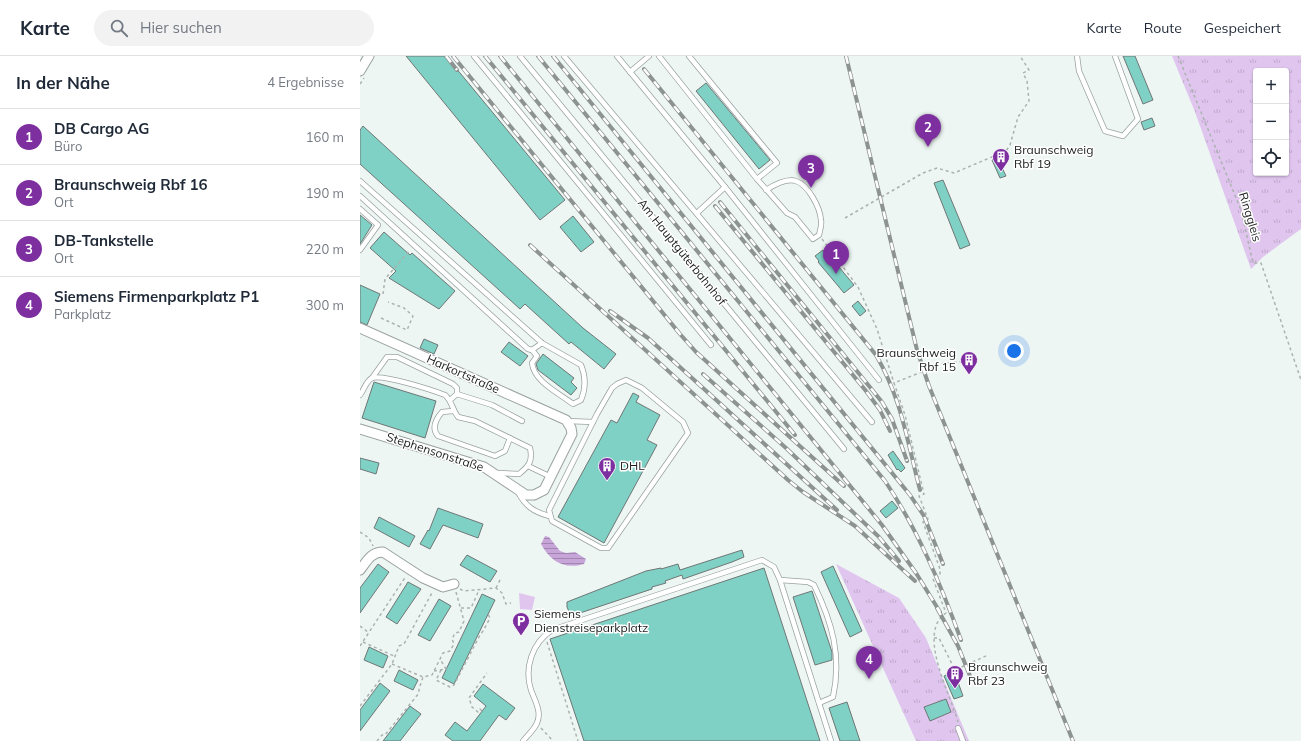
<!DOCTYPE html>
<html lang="de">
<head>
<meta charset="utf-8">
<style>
  :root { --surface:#fff; --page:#f2f2f3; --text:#1f2937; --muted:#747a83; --line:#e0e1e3; --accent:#7d2e9f }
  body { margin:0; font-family:Mulish,sans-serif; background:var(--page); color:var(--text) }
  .controls { position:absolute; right:12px; top:12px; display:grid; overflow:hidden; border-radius:4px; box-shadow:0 1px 3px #0004 }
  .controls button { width:36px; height:36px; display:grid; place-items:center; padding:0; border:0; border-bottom:1px solid var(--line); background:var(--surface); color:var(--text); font:20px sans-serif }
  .you { position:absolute; left:654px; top:295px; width:14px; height:14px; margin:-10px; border:3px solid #fff; border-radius:50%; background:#1a73e8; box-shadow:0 0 0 6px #1a73e833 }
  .badge { display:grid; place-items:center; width:26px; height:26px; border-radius:50%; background:var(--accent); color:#fff; font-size:13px; font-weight:700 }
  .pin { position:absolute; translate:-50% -33px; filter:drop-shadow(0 1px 2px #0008) }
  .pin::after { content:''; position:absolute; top:21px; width:14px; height:12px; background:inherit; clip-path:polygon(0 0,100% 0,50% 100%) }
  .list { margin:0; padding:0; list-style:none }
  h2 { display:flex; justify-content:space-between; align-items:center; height:52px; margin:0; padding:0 16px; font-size:17px }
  h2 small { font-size:13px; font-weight:400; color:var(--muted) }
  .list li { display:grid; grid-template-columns:26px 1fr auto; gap:12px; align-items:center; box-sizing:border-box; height:56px; padding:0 16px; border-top:1px solid var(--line) }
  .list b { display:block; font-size:15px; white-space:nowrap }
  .list p { margin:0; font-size:13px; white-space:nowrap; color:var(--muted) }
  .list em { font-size:13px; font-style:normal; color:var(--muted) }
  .icon { flex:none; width:22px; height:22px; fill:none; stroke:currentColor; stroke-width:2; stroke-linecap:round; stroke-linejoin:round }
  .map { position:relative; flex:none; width:941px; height:685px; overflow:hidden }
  header { display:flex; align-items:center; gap:24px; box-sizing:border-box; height:56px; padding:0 20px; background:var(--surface); border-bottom:1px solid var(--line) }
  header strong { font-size:19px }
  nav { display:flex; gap:22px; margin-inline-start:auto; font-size:14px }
  .search { width:280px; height:36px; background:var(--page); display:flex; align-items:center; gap:10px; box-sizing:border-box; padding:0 14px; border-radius:22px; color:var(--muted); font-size:15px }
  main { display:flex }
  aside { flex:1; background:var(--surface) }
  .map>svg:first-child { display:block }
  .grass { fill:url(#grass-tufts); fill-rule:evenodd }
  .pitch { fill:#e0c6ef }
  .water { fill:url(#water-rules) }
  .building { fill:#7fd0c5; stroke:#6f7775 }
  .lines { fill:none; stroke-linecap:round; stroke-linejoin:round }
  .lane-casing { stroke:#9aa2a1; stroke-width:6 }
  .street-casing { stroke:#9aa2a1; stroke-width:11 }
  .path { stroke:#abb2b0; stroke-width:1.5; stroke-dasharray:3 3; stroke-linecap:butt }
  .lane { stroke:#fff; stroke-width:4.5 }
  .street { stroke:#fff; stroke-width:9 }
  .rail-casing { stroke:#8d9391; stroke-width:4 }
  .rail { stroke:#fff; stroke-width:2.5; stroke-dasharray:8; stroke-linecap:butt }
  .labels { text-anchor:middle; stroke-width:3; stroke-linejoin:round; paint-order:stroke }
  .poi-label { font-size:12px; fill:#1a1d1c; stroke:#fff; text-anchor:start }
  .street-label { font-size:12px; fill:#1a1d1c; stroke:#fff }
</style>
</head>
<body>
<header>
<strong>Karte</strong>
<div class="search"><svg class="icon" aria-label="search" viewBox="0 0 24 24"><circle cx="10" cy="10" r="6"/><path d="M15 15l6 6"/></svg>Hier suchen</div>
<nav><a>Karte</a><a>Route</a><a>Gespeichert</a></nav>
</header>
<main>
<aside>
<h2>In der Nähe<small>4 Ergebnisse</small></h2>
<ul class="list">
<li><span class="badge">1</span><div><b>DB Cargo AG</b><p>Büro</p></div><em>160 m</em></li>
<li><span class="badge">2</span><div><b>Braunschweig Rbf 16</b><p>Ort</p></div><em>190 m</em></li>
<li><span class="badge">3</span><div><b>DB-Tankstelle</b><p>Ort</p></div><em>220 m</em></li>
<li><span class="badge">4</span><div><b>Siemens Firmenparkplatz P1</b><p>Parkplatz</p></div><em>300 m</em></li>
</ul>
</aside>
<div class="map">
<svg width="941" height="685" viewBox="0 0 941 685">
  <defs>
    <pattern id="grass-tufts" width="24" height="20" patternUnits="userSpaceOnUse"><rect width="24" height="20" fill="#e0c6ef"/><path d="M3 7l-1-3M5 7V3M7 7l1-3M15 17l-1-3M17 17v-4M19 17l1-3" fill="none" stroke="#c0aacc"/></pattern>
    <pattern id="water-rules" width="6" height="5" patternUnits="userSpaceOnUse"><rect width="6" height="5" fill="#c7a5d9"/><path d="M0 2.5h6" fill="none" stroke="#a186af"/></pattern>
  </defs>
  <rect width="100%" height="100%" fill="#eef6f4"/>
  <g class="grass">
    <path d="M 812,0 L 941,0 L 941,173 L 903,201 L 891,213 L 835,56 ZM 896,15 L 926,15 L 926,117 L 896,117 Z"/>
    <polygon points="476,508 539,542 566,582 609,685 556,685"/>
  </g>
  <polygon class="pitch" points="159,537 175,541 172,554 160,553"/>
  <path class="water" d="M 185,480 L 189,481 L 200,495 L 206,497 L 215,496 L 226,503 L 224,508 C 204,514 190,505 181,488 Z"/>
  <g class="building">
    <polygon points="46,0 86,0 205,144 180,164"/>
    <polygon points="763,0 775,0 793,44 783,48"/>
    <polygon points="346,27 410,104 399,113 336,35"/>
    <polygon points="792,62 795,70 784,74 781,66"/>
    <polygon points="3,70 223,272 256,298 244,313 211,286 209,288 165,248 160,253 0,108 0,74"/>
    <polygon points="637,101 646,120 640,122 632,104"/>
    <polygon points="583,124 610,189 600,193 574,127"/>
    <polygon points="0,159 12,169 0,188"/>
    <polygon points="213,160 234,186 221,196 200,171"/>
    <polygon points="24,176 50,199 52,197 95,235 79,253 29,222 36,215 10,192"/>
    <polygon points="463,194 467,199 468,198 494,229 484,237 458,206 459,205 455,200"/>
    <polygon points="0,229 20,238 7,269 0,266"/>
    <polygon points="498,245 506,255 500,260 492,250"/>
    <polygon points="64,283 78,289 74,298 60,292"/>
    <polygon points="149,286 168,300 160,310 141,296"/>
    <polygon points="183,298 214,322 211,326 217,332 211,339 178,314 176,308"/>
    <polygon points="14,326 76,345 65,382 2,362"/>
    <polygon points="273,337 279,340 276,346 300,359 287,384 297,389 244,487 198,461 251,364 257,367"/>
    <polygon points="533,395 545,412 541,416 538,413 537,414 528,399"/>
    <polygon points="0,402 19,407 16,418 0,413"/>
    <polygon points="532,445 538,452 526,462 520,455"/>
    <polygon points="78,452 123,468 118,482 83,469 70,493 60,488 68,474 69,475"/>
    <polygon points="19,461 55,480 49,491 14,472"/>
    <polygon points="382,494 384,501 372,506 323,523 322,519 305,525 306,527 292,531 292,533 211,560 207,551 207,546 286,515 301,512 301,513 318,508 320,514"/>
    <polygon points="107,499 137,515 130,526 100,509"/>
    <polygon points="18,508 29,516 0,557 0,532"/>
    <polygon points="473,510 502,575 490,581 461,516"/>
    <polygon points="404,512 460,685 224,685 190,583"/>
    <polygon points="48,526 61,533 37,568 26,561"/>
    <polygon points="452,535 472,596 472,604 455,609 433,541"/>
    <polygon points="122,538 135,544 94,628 82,622"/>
    <polygon points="79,543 91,550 70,585 58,579"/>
    <polygon points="9,591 28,600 23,612 4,604"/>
    <polygon points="39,614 58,624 53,634 34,625"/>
    <polygon points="594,615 603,640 594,643 584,620"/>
    <polygon points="20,627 30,635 0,675 0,654"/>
    <polygon points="123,628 155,652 146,664 139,659 120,685 93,685 85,679 95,666 107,675 126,650 114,640"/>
    <polygon points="586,643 591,656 570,665 564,651"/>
    <polygon points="487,646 500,685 480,685 469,652"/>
    <polygon points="50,650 61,658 40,685 23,685"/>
  </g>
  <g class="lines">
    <defs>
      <g id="lane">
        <polyline points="114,0 351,289"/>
        <polyline points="160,0 484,393"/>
        <polyline points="204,0 512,366"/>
        <polyline points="257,0 365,131 519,324"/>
        <path d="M 299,0 L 397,123 L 427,157 L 435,161 L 453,183 L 459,179 C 460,175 462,168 461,164 C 460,151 448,129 436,125 C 426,122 414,129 406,134"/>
        <polyline points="329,0 417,107 397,123"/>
        <polyline points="717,0 719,15 745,75 763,80 778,63 755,0"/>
        <polyline points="270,16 289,0"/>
        <path d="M 0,125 L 182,287 L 221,309 C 226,321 226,332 221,344 L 213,348 C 199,337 174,326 172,307 L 177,300 L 172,294"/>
        <polyline points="0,140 168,293 172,294 182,287"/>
        <polyline points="0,153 18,169 0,194"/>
        <polyline points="337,157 365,131"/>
        <polyline points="12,322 27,301 37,301 93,328 97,332 97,338 90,344"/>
        <polygon points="266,324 282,332 323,366 328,377 248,492 241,492 192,465 189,454 237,358 252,332 257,328"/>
        <polyline points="97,338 132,349 162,365"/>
        <path d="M 0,339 C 4,334 6,325 12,322 C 23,318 72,334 85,339 C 92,345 92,353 98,361 L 115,365 L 170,392 C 173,405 169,410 159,418 L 137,417"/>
        <path d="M 93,355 L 82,356 C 76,363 71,372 78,380 L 135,400 L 145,395 L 150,382"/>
        <polyline points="207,365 233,366"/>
        <polyline points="168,410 191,421"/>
        <path d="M 158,436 C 165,450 174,456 189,460"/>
        <path d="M 420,524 L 448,526 L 454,529 C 472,566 482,600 473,641 L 459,647"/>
        <polyline points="598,672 603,685"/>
        <path d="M 163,685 C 167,680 174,674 177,667 C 182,656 175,645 171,634 C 164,612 172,587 192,574 L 402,504 L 414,511 L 420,524 L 471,685"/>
      </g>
      <g id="street">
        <polyline points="0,15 9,0"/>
        <polyline points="0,272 206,364 211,372 212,378 184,434 174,439 166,439 124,411 0,373"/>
        <path d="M 0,514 C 7,505 11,496 23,496 L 63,522 L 83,531 L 94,528"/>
      </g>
    </defs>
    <use href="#lane" class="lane-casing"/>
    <use href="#street" class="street-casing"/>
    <g class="path">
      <polyline points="818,0 881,154 893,207 901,207 941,324"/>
      <polyline points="0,28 4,22"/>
      <polyline points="485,162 563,117 577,112 594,117 646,95 650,89 658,61 669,45 667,25 663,17 669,14 660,0"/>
      <polyline points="462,183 498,231 517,273 534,327"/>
      <polyline points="23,238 25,223 50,194"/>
      <polyline points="21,262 47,274 53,260 44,252 28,246"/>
      <polyline points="0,476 9,482 13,490"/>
      <polyline points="136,532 141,522"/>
      <polyline points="100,533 104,535 136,532 142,537 146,548 151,547"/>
      <polyline points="101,552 111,552 119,534"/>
      <polyline points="0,570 9,577"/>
      <polyline points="574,582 579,582 595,614 628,599"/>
      <polyline points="3,586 34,600"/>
      <polyline points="187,586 218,685"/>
      <polyline points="0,590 46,520"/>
      <polyline points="32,608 63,621"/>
      <polyline points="81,614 76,624 90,631 94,629 120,579 123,575 130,562 128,558"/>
      <polyline points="74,615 86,613 80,603"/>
      <polyline points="0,650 32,608 39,590 44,588 73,535"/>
      <polyline points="122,655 120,653 118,656 112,651 109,642 127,617"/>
      <path d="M 598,666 C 591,639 556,577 586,557 L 573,523 L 580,520 L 580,513 L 563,466 L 568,463 L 559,440 L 564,438 L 545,359 L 534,327 L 584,307 L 608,305"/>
      <polyline points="181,672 193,685"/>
      <polyline points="17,685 22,679 25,679 59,637 59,633 63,621 72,619 83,597 90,595 94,588 92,583 95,577 99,576 104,565 96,536"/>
    </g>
    <use href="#lane" class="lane"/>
    <use href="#street" class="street"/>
    <defs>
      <g id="rail">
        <polyline points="86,0 97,14"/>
        <polyline points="93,0 320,278 336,296 484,430"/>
        <polyline points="125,0 435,379"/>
        <polyline points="140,0 522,469 556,517 580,556"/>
        <path d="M 178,0 L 525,425 C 558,474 581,529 601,584"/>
        <polyline points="193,0 550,439 564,460 583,508"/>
        <polyline points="486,0 557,294 569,330 713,685"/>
        <path d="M 284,13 L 516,299 C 542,344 547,385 560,434"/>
        <polyline points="360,146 522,346 532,363 547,405"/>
        <polyline points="355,150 506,335 520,354 530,375"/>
        <polyline points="170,189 428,424 443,436 495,470 555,525"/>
        <polyline points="250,255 288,282 477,454"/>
        <polyline points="343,318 426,392 519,481 539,505"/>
        <polyline points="577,552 598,590 610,620"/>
      </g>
    </defs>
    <use href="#rail" class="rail-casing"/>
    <use href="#rail" class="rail"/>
  </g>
  <defs>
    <symbol id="building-pin" viewBox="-11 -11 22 30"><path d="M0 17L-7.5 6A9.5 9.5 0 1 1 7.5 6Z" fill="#7d2e9f" stroke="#fff"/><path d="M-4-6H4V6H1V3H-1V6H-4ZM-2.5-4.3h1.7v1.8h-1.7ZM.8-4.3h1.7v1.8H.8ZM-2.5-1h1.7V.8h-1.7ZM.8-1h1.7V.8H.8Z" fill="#fff"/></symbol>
    <symbol id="parking-pin" viewBox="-11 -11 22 30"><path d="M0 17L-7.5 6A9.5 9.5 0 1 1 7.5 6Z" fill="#7d2e9f" stroke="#fff"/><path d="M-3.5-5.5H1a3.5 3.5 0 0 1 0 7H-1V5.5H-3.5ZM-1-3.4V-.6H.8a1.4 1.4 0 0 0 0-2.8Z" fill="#fff"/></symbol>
  </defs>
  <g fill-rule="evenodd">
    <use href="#building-pin" x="631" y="91" width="20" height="27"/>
    <use href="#building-pin" x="599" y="294" width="20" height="27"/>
    <use href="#building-pin" x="237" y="400" width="20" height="27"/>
    <use href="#parking-pin" x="151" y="555" width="20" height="27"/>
    <use href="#building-pin" x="585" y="608" width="20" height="27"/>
  </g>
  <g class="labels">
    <g class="poi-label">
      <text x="654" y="98">Braunschweig<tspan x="654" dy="14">Rbf 19</tspan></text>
      <text x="596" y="301" text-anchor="end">Braunschweig<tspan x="596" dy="14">Rbf 15</tspan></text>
      <text x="260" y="414">DHL</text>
      <text x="174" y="562">Siemens<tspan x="174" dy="14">Dienstreiseparkplatz</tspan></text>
      <text x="608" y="615">Braunschweig<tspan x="608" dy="14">Rbf 23</tspan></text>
    </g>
    <g class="street-label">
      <text transform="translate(890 161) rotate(73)" y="4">Ringgleis</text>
      <text transform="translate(322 196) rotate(51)" y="4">Am Hauptgüterbahnhof</text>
      <text transform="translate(103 318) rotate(24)" y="4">Harkortstraße</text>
      <text transform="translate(75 396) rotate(18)" y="4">Stephensonstraße</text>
    </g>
  </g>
</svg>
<div class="controls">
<button>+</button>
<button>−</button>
<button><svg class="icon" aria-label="locate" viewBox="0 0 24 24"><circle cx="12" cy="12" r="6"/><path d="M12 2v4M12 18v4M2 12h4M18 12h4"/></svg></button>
</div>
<div class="you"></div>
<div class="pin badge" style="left:476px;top:218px">1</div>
<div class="pin badge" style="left:568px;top:91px">2</div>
<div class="pin badge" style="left:451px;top:132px">3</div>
<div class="pin badge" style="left:509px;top:623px">4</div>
</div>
</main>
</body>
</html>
